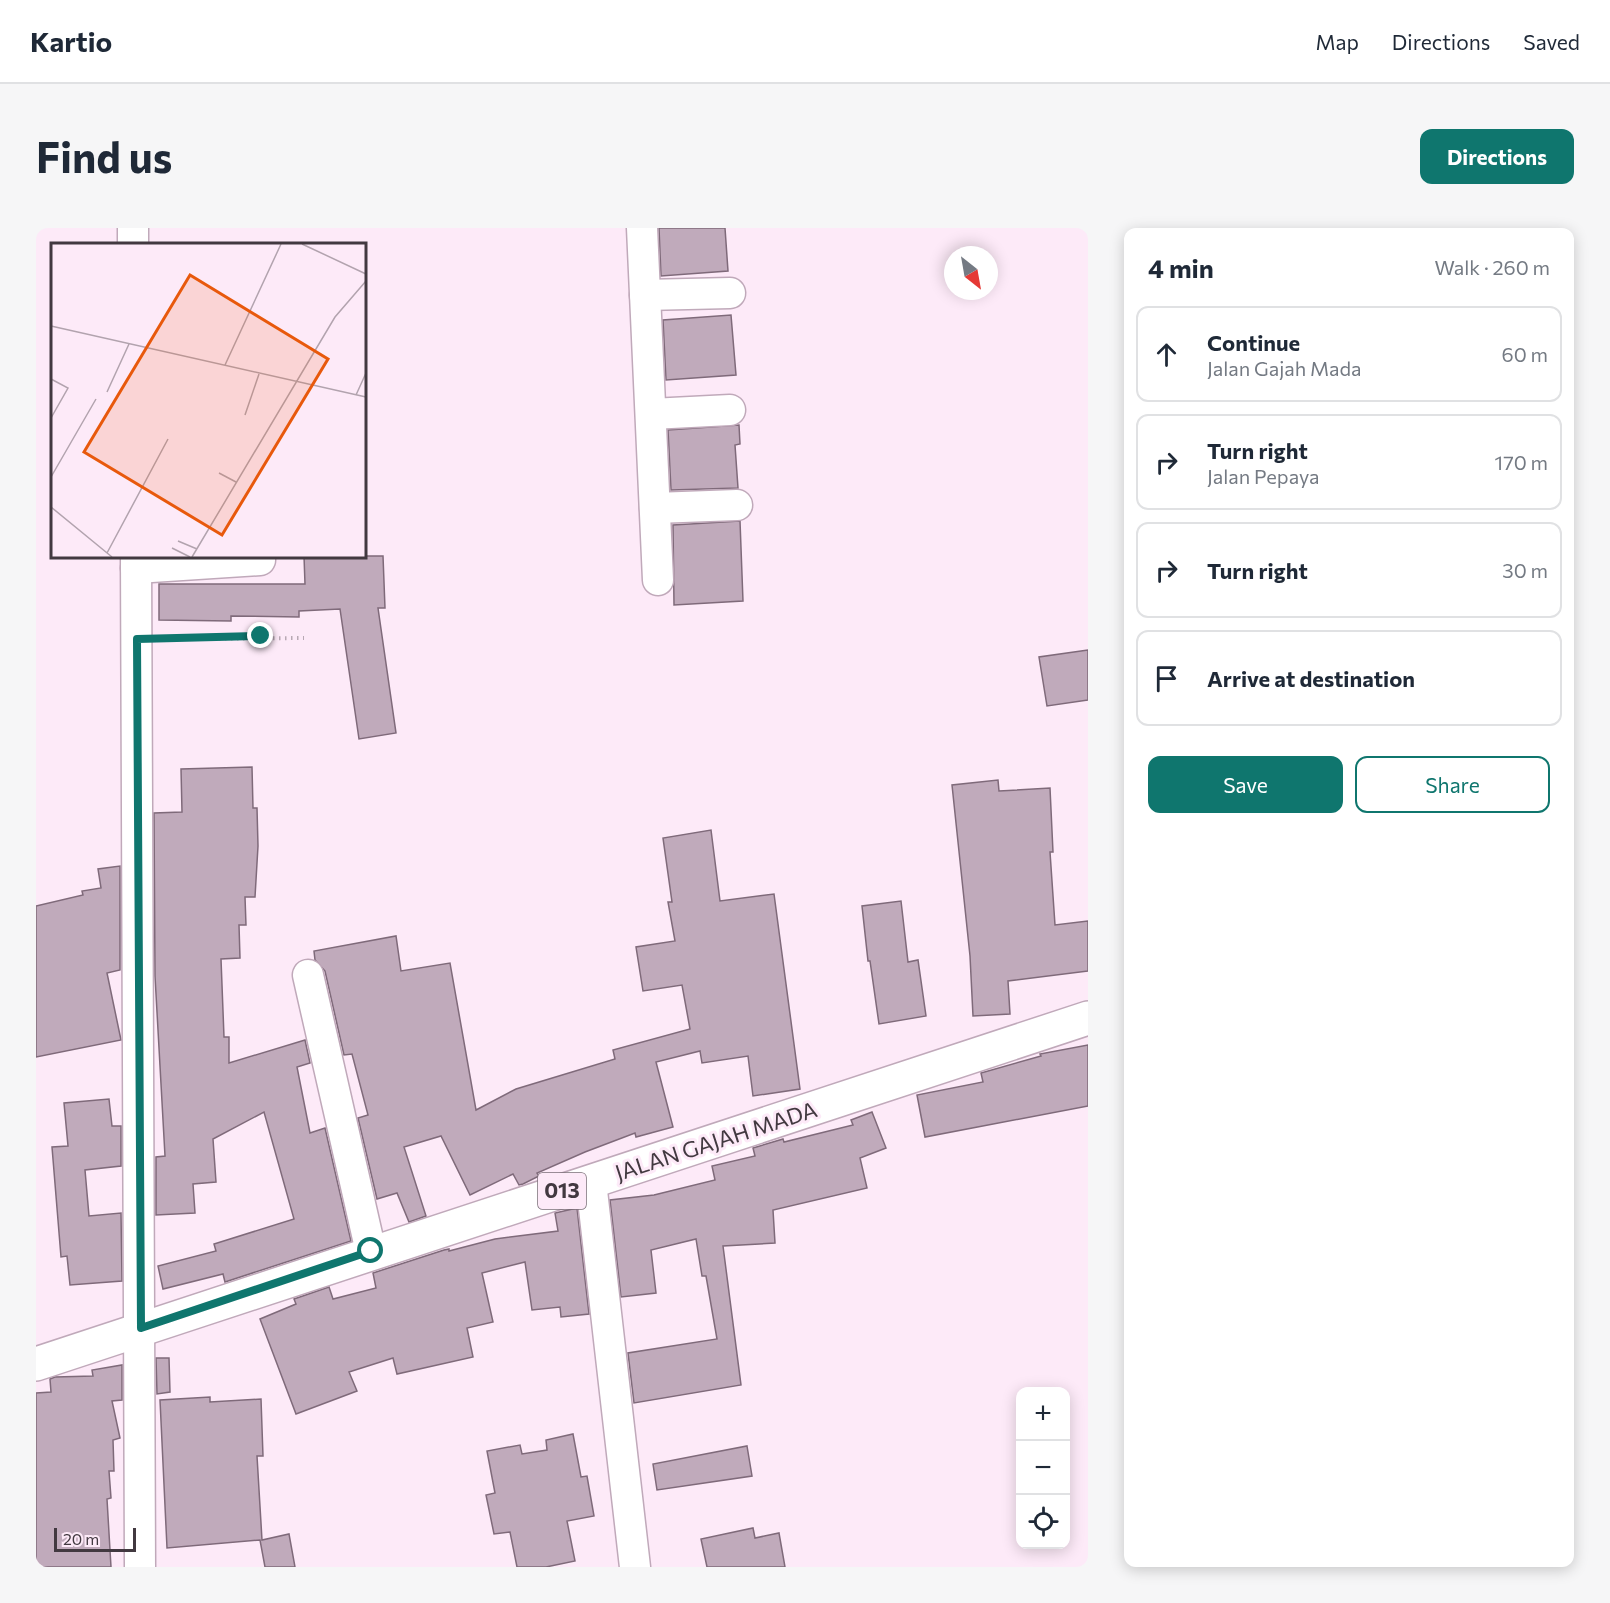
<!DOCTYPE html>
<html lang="en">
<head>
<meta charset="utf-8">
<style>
  :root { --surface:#fff; --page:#f6f6f7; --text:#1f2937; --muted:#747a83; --line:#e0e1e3; --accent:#0f766e }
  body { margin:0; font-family:Commissioner,sans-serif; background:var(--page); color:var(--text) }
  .controls { position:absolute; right:18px; bottom:18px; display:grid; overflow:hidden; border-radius:12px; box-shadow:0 3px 15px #0003 }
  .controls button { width:54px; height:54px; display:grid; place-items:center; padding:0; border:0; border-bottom:2px solid var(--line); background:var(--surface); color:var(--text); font:30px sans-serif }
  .compass { position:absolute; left:908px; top:18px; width:54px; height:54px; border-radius:50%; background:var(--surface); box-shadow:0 3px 15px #0003; rotate:149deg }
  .scale { position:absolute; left:18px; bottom:15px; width:82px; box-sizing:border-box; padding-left:6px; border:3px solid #423940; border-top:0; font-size:16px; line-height:21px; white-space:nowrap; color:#423940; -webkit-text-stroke:4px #fdeaf8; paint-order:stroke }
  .stop { position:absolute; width:18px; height:18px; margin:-14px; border:4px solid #0f766e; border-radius:50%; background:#fff }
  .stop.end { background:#0f766e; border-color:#fff; box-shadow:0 2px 6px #0008 }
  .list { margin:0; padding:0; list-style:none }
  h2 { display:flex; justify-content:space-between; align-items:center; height:78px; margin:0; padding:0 24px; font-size:26px }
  h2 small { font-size:20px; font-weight:400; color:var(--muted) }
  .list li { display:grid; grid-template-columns:39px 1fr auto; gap:18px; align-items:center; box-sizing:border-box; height:96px; margin:0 12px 12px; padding:0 12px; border:2px solid var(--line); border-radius:12px }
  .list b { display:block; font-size:22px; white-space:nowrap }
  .list p { margin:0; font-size:20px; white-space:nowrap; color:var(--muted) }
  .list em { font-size:20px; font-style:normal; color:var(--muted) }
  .actions { display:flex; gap:12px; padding:18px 24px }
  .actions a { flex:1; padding:14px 0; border:2px solid var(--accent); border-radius:12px; text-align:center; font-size:21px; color:var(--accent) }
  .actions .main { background:var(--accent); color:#fff }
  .icon { flex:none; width:33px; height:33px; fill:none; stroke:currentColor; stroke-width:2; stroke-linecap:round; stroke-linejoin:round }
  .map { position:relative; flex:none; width:1052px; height:1339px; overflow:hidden; border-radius:12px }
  header { display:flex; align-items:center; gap:36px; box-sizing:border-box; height:84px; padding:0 30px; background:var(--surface); border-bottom:2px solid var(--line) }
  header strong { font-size:28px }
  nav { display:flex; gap:33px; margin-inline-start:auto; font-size:21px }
  .intro { display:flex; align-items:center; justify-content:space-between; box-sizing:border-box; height:144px; padding:0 36px }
  h1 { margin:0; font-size:42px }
  .button { padding:15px 27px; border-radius:12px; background:var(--accent); color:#fff; font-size:21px; font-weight:700 }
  main { display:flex; gap:36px; padding:0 36px }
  aside { flex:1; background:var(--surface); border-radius:12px; box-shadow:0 3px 15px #0003 }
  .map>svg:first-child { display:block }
  .building { fill:#c0aabb; stroke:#7f6a7a; stroke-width:1.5 }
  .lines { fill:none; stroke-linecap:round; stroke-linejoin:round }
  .minor-casing { stroke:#c0a9ba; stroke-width:33 }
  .major-casing { stroke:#c0a9ba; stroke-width:36 }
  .path { stroke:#b8a9b4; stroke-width:4; stroke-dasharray:1.5 4.5; stroke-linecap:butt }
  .minor { stroke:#fff; stroke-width:30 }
  .major { stroke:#fff; stroke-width:33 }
  .route { stroke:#0f766e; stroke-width:8 }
  .labels { text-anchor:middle; stroke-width:6; stroke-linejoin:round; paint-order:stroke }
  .shield { fill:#fdeaf8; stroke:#7a6e77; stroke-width:1.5 }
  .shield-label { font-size:21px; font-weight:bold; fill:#423940 }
  .street-label { font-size:22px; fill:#423940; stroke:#fdeaf8 }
  .inset-road { fill:none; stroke:#b2a3ae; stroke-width:1.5 }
  .view { fill:#e8590c; fill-opacity:0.15; stroke:#e8590c; stroke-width:3 }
  .inset-edge { fill:none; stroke:#423940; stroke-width:3 }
</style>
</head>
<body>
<header>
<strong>Kartio</strong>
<nav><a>Map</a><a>Directions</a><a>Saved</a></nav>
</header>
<div class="intro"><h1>Find us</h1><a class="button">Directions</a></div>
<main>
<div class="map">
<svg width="1052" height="1339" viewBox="0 0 1052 1339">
  <rect width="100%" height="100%" fill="#fdeaf8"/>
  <g class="building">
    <polygon points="623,0 689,0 692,43 625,48"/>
    <polygon points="695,87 700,147 630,152 627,92"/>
    <polygon points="703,197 704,216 699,217 702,260 635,262 632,202"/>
    <polygon points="704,293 707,373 638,377 637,297"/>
    <polygon points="268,328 347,328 349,380 342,380 360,505 323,511 304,381 263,383 263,389 195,388 195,393 123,392 123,356 269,356"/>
    <polygon points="1052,422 1052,472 1011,478 1003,429"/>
    <polygon points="216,539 217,580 221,580 222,618 219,669 209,669 210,697 203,697 204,730 185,731 188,809 193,809 193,835 269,812 274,835 261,839 274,905 289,900 315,1013 189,1054 187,1046 127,1061 122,1038 180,1023 178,1016 258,991 228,884 177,911 180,954 157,956 159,985 120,987 120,929 129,928 119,748 118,585 146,584 145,541"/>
    <polygon points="962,552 963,563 1014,560 1017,624 1014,624 1019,697 1052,693 1052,743 972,753 974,786 937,788 934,728 916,557"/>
    <polygon points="675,602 684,673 738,666 764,861 717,868 712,828 666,835 664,823 620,834 637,899 600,909 599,905 549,924 501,945 503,948 487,956 483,957 477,946 434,967 405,908 368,919 390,988 373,994 361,965 341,971 322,890 332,887 316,826 308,827 289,743 279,732 278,723 360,708 365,743 414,735 440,882 480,861 579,831 577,822 654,801 646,757 607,763 600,719 639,713 632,674 636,674 627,610"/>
    <polygon points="84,638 84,742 71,745 85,812 0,829 0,678 47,667 46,663 65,660 62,641"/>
    <polygon points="865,673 872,734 882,732 890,788 843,796 834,733 832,733 826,678"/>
    <polygon points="1052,817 1052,878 889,909 881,867 947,854 945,845 1005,828 1004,826"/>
    <polygon points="73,871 76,898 85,898 85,938 49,942 53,988 85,985 86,1053 34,1057 31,1028 25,1029 16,919 32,918 28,875"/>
    <polygon points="836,884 850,920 824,930 831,960 737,982 739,1015 687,1018 705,1157 598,1175 592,1125 681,1111 670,1048 666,1048 660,1011 615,1022 620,1065 585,1069 574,972 618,967 679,952 676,938 719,928 717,920 747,911 748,914 817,897 815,892"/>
    <polygon points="541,980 553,1086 525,1089 524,1079 496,1082 489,1034 446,1045 457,1094 431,1100 437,1129 361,1146 357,1130 313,1144 321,1163 260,1186 224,1091 260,1076 258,1071 293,1059 297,1071 340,1060 337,1045 408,1022 413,1021 413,1023 459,1011 522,1003 519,985"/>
    <polygon points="120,1130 133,1130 134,1164 121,1166"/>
    <polygon points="86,1137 86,1172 76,1173 84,1210 77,1212 78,1243 73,1243 75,1270 71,1271 75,1339 0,1339 0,1165 15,1164 14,1151 19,1149 57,1148 56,1142"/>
    <polygon points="174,1169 174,1174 225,1171 227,1228 221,1228 226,1312 253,1306 259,1339 229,1339 224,1312 131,1320 124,1172"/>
    <polygon points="537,1206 545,1249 551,1248 558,1288 531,1293 539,1333 510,1339 481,1339 474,1304 458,1306 450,1267 459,1265 451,1223 484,1217 486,1226 511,1222 510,1212"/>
    <polygon points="711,1218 716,1248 621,1262 617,1236"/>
    <polygon points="717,1300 719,1310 743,1305 749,1339 671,1339 665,1311"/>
  </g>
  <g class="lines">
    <defs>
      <g id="minor">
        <polyline points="97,0 97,16"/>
        <polyline points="606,0 622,352"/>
        <polyline points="609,67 694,65"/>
        <polyline points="615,186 694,182"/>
        <polyline points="619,280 701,277"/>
        <polyline points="100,328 104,1339"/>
        <polyline points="100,340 224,332"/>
        <polyline points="272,747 335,1024"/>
        <polyline points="555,954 599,1339"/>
      </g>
      <polyline id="major" points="0,1136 1052,790"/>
    </defs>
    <use href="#minor" class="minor-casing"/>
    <use href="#major" class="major-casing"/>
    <polyline class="path" points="129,411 268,410"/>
    <use href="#minor" class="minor"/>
    <use href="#major" class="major"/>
  </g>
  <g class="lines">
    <polyline class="route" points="225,408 101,411 105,1100 335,1023"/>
  </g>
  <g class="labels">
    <rect class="shield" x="502" y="945" width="48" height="36" rx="4.5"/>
    <g class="shield-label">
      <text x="526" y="970">013</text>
    </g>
    <g class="street-label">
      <text transform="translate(680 913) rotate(-18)" y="8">JALAN GAJAH MADA</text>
    </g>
  </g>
  <g transform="translate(15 15)">
    <rect width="315" height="315" fill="#fdeaf8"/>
    <path class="inset-road" d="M 251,1 L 315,31M 0,83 L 315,154M 174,122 L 230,1M 56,149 L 78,101M 305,152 L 315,130M 194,172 L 208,131M 0,175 L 17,145 L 0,136M 168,230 L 185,239M 0,234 L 45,156M 0,264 L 61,314M 127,298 L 146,306M 121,305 L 139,314M 56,310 L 117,196M 141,314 L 284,74 L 315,38"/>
    <path class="view" d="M 139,32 L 277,116 L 171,292 L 33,209 Z"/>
    <rect width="315" height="315" class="inset-edge"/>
  </g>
</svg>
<div class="controls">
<button>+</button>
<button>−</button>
<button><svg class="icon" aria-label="locate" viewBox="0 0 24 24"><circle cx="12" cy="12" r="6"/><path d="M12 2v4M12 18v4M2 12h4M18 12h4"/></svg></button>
</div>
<svg class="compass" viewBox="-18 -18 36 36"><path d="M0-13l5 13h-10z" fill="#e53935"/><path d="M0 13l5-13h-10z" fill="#747a83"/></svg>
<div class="scale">20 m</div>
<div class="stop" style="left:335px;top:1023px"></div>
<div class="stop end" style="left:225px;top:408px"></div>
</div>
<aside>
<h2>4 min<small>Walk · 260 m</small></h2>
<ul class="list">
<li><svg class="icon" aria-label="ahead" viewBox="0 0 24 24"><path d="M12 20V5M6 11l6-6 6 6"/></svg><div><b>Continue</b><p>Jalan Gajah Mada</p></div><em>60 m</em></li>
<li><svg class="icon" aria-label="right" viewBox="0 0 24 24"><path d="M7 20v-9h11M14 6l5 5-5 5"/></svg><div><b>Turn right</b><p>Jalan Pepaya</p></div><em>170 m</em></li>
<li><svg class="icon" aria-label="right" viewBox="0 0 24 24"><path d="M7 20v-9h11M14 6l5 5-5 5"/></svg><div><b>Turn right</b></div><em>30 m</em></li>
<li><svg class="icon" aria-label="arrive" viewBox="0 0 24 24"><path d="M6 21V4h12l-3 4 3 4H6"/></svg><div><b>Arrive at destination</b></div></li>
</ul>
<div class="actions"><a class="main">Save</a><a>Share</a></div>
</aside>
</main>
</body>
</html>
